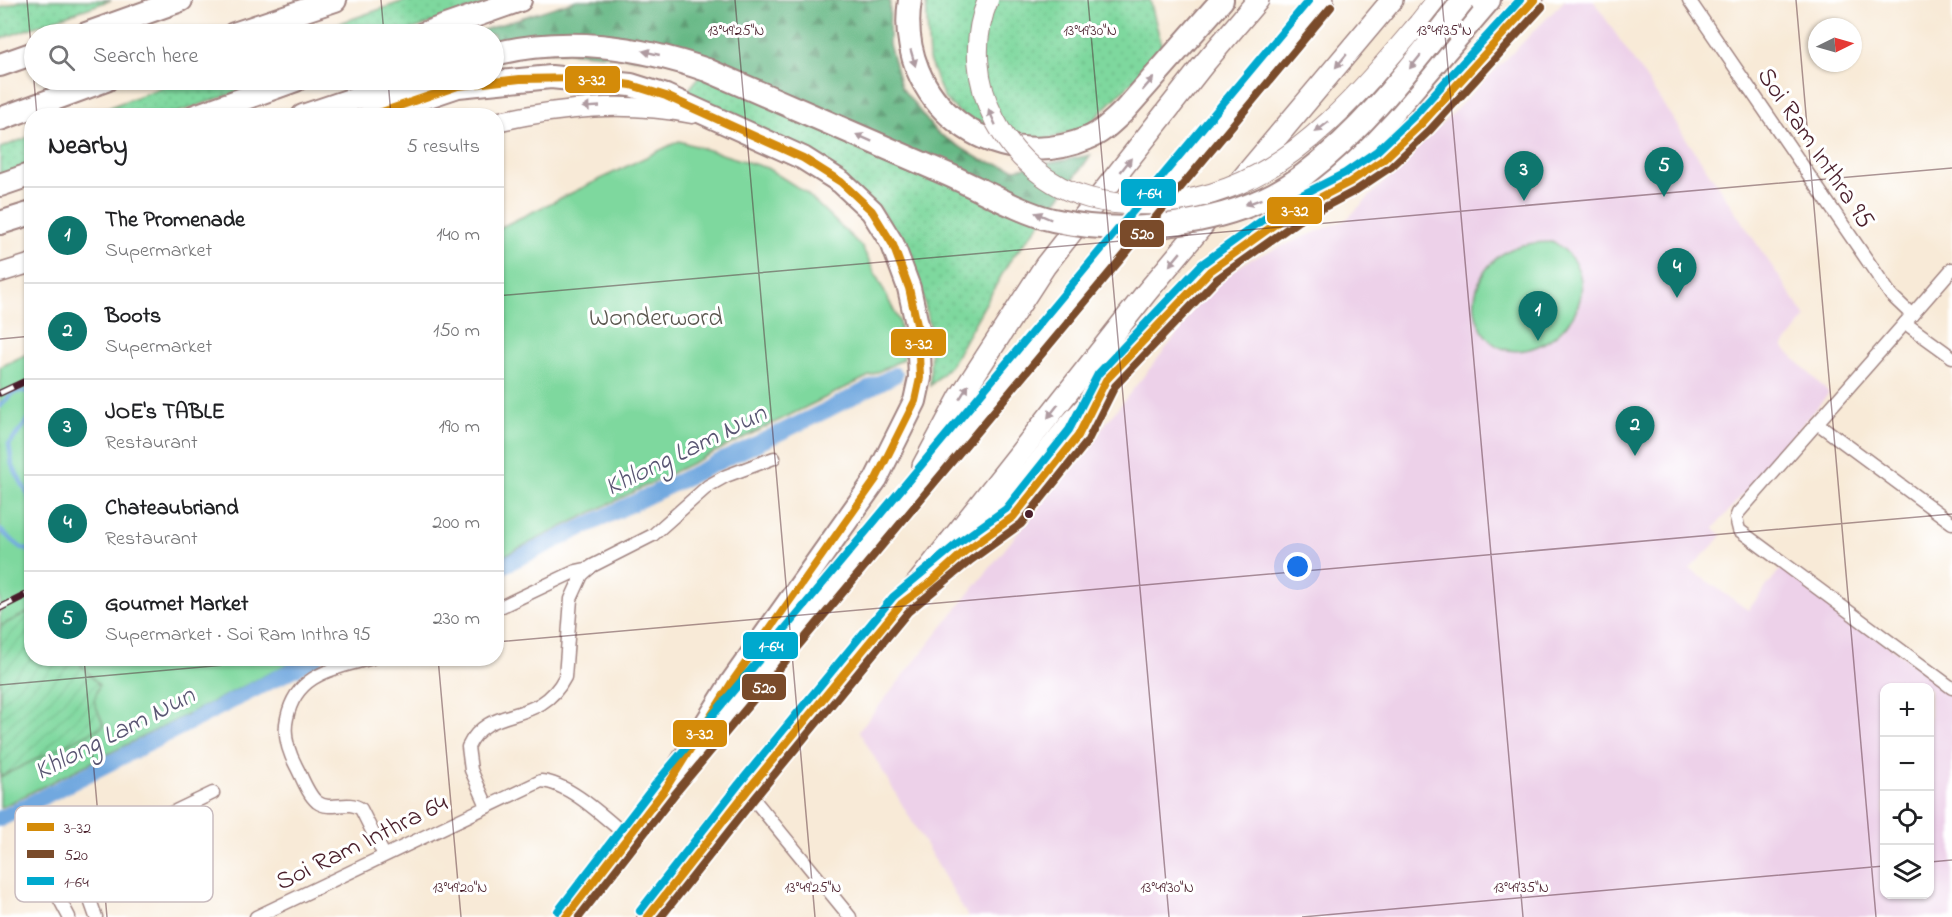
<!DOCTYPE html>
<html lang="en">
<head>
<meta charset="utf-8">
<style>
  :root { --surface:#fff; --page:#f6f6f6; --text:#202124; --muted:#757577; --line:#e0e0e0; --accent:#0f766e }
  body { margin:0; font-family:"Indie Flower",sans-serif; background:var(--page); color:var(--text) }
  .controls { position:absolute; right:18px; bottom:18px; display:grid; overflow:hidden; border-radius:12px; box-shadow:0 2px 4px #0004 }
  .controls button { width:54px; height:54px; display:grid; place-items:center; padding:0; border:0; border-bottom:2px solid var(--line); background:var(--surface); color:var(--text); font:30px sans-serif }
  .compass { position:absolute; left:1808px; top:18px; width:54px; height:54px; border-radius:50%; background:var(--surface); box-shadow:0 2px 4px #0004; rotate:85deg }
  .you { position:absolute; left:1298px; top:567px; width:21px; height:21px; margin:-15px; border:4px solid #fff; border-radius:50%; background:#1a73e8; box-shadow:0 0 0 9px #1a73e833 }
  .badge { display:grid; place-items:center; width:39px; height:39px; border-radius:50%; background:var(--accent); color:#fff; font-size:20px; font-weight:700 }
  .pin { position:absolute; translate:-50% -50px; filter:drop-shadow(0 2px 3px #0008) }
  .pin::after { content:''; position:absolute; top:32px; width:21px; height:18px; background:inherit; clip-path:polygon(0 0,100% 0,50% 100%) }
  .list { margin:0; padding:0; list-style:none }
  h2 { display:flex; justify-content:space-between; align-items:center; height:78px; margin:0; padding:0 24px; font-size:26px }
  h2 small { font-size:20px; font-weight:400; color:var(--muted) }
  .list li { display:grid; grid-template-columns:39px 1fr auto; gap:18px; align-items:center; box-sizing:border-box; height:96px; padding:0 24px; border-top:2px solid var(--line) }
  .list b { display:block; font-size:22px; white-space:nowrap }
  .list p { margin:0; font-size:20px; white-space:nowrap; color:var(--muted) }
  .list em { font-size:20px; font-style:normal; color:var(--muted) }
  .icon { flex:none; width:33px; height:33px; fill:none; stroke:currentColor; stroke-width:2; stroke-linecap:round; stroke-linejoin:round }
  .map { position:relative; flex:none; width:1952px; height:917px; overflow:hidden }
  .search { position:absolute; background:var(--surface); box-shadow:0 2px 4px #0004; left:24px; top:24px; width:480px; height:66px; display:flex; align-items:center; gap:15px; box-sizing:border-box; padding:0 21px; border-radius:33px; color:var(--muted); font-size:22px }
  .panel { position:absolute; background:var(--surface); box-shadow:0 2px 4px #0004; left:24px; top:108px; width:480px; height:558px; border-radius:24px }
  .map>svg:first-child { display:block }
  .built { fill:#edd1e9; fill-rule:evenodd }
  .grass { fill:url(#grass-dots); stroke:#647c64; stroke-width:1.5 }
  .forest { fill:url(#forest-firs); stroke:#586c58; stroke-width:1.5 }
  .park { fill:#7ed89e; stroke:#647c64; stroke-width:1.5 }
  .garden { fill:url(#garden-furrows); stroke:#647c64; stroke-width:1.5 }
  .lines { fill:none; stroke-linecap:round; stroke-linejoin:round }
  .stream { stroke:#71a8df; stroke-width:4.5 }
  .canal { stroke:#71a8df; stroke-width:16 }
  .minor-casing { stroke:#a18481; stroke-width:15 }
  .secondary-casing { stroke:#a18481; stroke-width:21 }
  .primary-casing { stroke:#a18481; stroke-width:22 }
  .trunk-casing { stroke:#a18481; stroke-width:24 }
  .motorway-casing { stroke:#a18481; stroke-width:26 }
  .minor { stroke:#fff; stroke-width:12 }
  .secondary { stroke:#fff; stroke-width:18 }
  .primary { stroke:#fff; stroke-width:20 }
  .trunk { stroke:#fff; stroke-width:21 }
  .motorway { stroke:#fff; stroke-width:22 }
  .rail-casing { stroke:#4a1f2b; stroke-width:7 }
  .rail { stroke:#fff; stroke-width:4.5; stroke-dasharray:14; stroke-linecap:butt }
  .primary-bridge-casing { stroke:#a18481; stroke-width:22; stroke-linecap:butt }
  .motorway-bridge-casing { stroke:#a18481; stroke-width:26; stroke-linecap:butt }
  .primary-bridge { stroke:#fff; stroke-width:20 }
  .motorway-bridge { stroke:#fff; stroke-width:22 }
  .bus-1-casing { stroke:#fff; stroke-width:12 }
  .bus-2-casing { stroke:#fff; stroke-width:12 }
  .bus-3-casing { stroke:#fff; stroke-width:12 }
  .bus-1 { stroke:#d48b09; stroke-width:8 }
  .bus-2 { stroke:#7a4b2a; stroke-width:8 }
  .bus-3 { stroke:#00a9ce; stroke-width:8 }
  .oneway { fill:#ae9aa0 }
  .ticks { fill:none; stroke:#4a1f2b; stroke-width:1.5; stroke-opacity:0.45 }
  .bus-dot { fill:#4a1f2b; stroke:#fff; stroke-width:2 }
  .labels { text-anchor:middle; stroke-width:6; stroke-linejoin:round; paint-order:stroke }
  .street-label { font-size:26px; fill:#4a1f2b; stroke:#fff }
  .park-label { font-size:26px; fill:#5a564e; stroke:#fff }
  .water-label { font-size:27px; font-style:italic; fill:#5a5673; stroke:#fff }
  .key { fill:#fff; stroke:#c9bcbf; stroke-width:1.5 }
  .key-label { font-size:16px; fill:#4a1f2b }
  .ticks-label { font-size:15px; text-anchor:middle; fill:#4a1f2b; stroke:#fff; stroke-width:6; stroke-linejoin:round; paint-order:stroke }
  .line-badge { stroke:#fff; stroke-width:2 }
  .badge-label { font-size:16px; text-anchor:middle; font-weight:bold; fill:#fff }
</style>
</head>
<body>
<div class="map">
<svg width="1952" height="917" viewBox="0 0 1952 917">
  <defs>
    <pattern id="grass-dots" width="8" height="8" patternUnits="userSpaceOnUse" patternTransform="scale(1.5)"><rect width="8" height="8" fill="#7ed89e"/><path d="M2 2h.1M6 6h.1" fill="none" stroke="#6eb988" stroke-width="1.8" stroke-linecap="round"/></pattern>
    <pattern id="forest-firs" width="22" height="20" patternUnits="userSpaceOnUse" patternTransform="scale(1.5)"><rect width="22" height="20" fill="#66b885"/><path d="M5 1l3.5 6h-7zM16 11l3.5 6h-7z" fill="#56956d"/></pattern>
    <pattern id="garden-furrows" width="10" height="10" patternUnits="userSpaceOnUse" patternTransform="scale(1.5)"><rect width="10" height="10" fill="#7ed89e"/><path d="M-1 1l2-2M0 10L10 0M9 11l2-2" fill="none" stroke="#6eb988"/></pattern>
  </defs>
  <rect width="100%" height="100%" fill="#fff"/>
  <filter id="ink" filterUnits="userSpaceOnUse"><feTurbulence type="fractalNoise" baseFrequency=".0167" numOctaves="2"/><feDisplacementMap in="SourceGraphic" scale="12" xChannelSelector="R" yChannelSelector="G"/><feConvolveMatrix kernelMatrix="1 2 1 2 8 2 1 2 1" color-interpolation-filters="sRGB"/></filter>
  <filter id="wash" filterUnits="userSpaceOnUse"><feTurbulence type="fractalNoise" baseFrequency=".008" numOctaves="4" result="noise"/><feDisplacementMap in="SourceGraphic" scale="24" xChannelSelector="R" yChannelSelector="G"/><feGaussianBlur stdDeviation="1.35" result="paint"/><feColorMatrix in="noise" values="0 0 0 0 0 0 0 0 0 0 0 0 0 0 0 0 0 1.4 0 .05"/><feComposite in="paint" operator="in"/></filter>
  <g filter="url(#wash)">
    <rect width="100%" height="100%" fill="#f8ead7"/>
    <path class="built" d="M 1565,0 L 1593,0 L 1806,317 L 1783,347 L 1829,393 L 1714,528 L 1722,536 L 1690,569 L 1748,610 L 1782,567 L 1952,692 L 1952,917 L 968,917 L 859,731 L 1179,332 L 1202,293 L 1249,260 L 1347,219 ZM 1884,688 L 1930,688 L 1930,894 L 1884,894 Z"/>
    <g class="grass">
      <polygon points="23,0 111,0 0,39 0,8"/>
      <polygon points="407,0 496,0 400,34 308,34"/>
      <polygon points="926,0 1150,0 1163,51 1086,127 1037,143 985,128 964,117 944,98 929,60"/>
      <polygon points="708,66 1049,212 1009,262 951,365 930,386 931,330 918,277 880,208 686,93"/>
      <polygon points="181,80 273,80 170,115 86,116"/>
      <polygon points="31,136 31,164 0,176 0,148"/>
    </g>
    <polygon class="forest" points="577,0 890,0 889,44 901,87 936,132 981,160 1016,169 1091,155 1049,212 701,63 494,46 494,34 471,34"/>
    <g class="park">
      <polygon points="679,141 767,168 805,192 862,247 899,321 904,359 497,559 497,229"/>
      <path d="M 1554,242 C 1636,298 1511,399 1479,324 C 1467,296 1482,264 1509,250 C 1522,243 1539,242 1554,242 Z"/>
      <polygon points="31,352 32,658 298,659 0,808 0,367"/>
    </g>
    <polygon class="garden" points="31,611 32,658 86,659 81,665 99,685 94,701 104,726 0,777 0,626"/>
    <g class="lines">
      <g class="stream">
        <path d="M 0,406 C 10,395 16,387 32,393"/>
        <polyline points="32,416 9,444 12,465 32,502"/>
        <polyline points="0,530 20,547 32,552"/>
      </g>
      <g class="canal">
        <polyline points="496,569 829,409 895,375"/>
        <polyline points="0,819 316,658"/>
      </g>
    </g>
  </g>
  <g filter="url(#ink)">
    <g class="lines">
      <defs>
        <g id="minor">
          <polyline points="1689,0 1891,295 1912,315"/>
          <polyline points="1952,269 1905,323 1952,357"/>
          <polyline points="1905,323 1738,513 1736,518 1739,530 1952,688"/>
          <polyline points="1817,423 1952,523"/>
          <polyline points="496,609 576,571 590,568"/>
          <path d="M 372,658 C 334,669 296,673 287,718 C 283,735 288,751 296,766 C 302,777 308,795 317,802 C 331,812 347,799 361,809 L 384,855"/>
          <polyline points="747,791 850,917"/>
          <path d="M 487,806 L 471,770 L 468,747 C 489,702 539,728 565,677 L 571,599 L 582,575 L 592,566 L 653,535 L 708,486 L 726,476 L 774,458"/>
          <polyline points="25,834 69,917"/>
          <polyline points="96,917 80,872 82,856 213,793"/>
          <path d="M 256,917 L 541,781 C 570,783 606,819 628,837"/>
        </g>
        <g id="secondary">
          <path d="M 496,122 C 562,107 625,101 692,114"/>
          <polyline points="0,273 32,263"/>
          <polyline points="914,594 964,552 1068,424 1182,298 1239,248 1292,212 1350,182 1384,159 1422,123 1534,0"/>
        </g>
        <polyline id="primary" points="1419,23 1437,0"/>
        <g id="trunk">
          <polyline points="923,466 960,397 1045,266 1203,65 1258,0"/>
          <polyline points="701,746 1323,0"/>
          <polyline points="566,917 677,774"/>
          <polyline points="648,917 747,791 849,670 1146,293 1392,0"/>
        </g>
        <g id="motorway">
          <path d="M 910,0 C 894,101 993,178 1088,138 C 1102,133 1113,121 1124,111 L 1222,0"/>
          <polyline points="86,34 181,0"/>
          <polyline points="234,34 335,0"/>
          <polyline points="423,34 520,0"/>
          <path d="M 494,54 C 567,36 637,46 707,70"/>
          <polyline points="0,65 34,53"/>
          <polyline points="195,116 296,80"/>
          <polyline points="303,116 410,80"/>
          <polyline points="369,116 458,86 551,77 631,85 666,96 803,158 841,182 872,211 893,245 909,288 918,329 920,378 915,401 876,479 732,682 666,788"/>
          <polyline points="0,119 106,80"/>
          <polyline points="0,185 32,174"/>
          <polyline points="1292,212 1388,118 1489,0"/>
          <polyline points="0,223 32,213"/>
        </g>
      </defs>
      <use href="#minor" class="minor-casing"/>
      <use href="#secondary" class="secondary-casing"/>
      <use href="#primary" class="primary-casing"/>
      <use href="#trunk" class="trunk-casing"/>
      <use href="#motorway" class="motorway-casing"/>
      <use href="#minor" class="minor"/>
      <use href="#secondary" class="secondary"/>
      <use href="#primary" class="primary"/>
      <use href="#trunk" class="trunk"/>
      <use href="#motorway" class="motorway"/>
      <defs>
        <g id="rail">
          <polyline points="0,393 32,378"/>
          <polyline points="0,608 32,592"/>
        </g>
      </defs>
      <use href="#rail" class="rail-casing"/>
      <use href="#rail" class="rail"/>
      <defs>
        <path id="primary-bridge" d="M 988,0 C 955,80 1006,175 1089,198 C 1133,210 1186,204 1228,188 C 1306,159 1367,84 1419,23"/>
        <path id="motorway-bridge" d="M 707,70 C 788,105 868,140 949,175 C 978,188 1024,214 1053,220 C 1131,238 1241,224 1305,174 C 1368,126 1415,61 1464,0"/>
      </defs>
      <use href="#primary-bridge" class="primary-bridge-casing"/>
      <use href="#motorway-bridge" class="motorway-bridge-casing"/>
      <use href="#primary-bridge" class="primary-bridge"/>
      <use href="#motorway-bridge" class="motorway-bridge"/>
      <defs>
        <g id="bus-1">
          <polyline points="370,116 458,86 520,79 580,78 631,85 666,96 803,158 841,182 872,211 893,245 909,288 918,329 920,378 915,401 876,479 732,682 666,788 566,917"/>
          <polyline points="648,917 747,791 901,604 931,582 964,552 1013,517 1078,436 1106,380 1210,271 1292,212 1350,182 1384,159 1422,123 1534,0"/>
        </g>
        <g id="bus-2">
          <polyline points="579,917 674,795 1331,7"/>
          <polyline points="661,917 755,798 908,612 971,560 1021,524 1087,442 1115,386 1217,279 1298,221 1355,191 1391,167 1430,130 1542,7"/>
        </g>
        <g id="bus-3">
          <polyline points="558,911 658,781 1309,0"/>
          <polyline points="640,911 739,784 893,597 958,543 1006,509 1069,430 1098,374 1202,264 1286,203 1345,173 1377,151 1414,116 1520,0"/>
        </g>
      </defs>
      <use href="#bus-1" class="bus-1-casing"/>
      <use href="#bus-2" class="bus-2-casing"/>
      <use href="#bus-3" class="bus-3-casing"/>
      <use href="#bus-1" class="bus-1"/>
      <use href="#bus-2" class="bus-2"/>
      <use href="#bus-3" class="bus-3"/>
    </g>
    <defs><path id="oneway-solid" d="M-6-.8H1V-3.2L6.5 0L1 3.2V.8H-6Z" transform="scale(1.5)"/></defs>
    <g class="oneway">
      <use href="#oneway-solid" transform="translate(651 53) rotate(-167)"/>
      <use href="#oneway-solid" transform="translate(913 58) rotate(74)"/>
      <use href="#oneway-solid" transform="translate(1341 61) rotate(130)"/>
      <use href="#oneway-solid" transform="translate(1415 62) rotate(129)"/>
      <use href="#oneway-solid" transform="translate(1148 84) rotate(-49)"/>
      <use href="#oneway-solid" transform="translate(591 107) rotate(177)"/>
      <use href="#oneway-solid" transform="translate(992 117) rotate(-114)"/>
      <use href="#oneway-solid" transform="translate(1322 127) rotate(142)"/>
      <use href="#oneway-solid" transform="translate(864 138) rotate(-156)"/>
      <use href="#oneway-solid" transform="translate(1126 165) rotate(-52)"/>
      <use href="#oneway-solid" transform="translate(1253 202) rotate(160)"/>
      <use href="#oneway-solid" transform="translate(1043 216) rotate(-157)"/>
      <use href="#oneway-solid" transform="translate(1175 259) rotate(130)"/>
      <use href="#oneway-solid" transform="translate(964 392) rotate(-58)"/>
      <use href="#oneway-solid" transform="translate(1053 411) rotate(128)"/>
    </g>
  </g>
  <path class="ticks" d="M 27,0 L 37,116M 381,0 L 384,34M 735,0 L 815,917M 1088,0 L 1169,917M 1442,0 L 1523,917M 1796,0 L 1876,917M 388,80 L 391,116M 496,296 L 1952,168M 0,339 L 32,336M 496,642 L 1952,514M 84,658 L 107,917M 438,658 L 461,917M 0,685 L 304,658M 1930,862 L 1952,860M 1302,917 L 1884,866"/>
  <circle class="bus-dot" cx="1029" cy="514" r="5"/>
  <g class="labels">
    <g class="street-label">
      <text transform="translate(1817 147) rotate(56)" y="9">Soi Ram Inthra 95</text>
      <text transform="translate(361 841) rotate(-26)" y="9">Soi Ram Inthra 64</text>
    </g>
    <g class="park-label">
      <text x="656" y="325">Wonderword</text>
    </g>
    <g class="water-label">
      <text transform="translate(685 449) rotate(-26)" y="9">Khlong Lam Nun</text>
      <text transform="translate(114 732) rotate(-27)" y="9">Khlong Lam Nun</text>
    </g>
  </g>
  <rect x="15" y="806" width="198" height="96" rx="9" class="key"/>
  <rect x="27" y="823" width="27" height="8" fill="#d48b09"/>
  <rect x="27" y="850" width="27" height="8" fill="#7a4b2a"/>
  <rect x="27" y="877" width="27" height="8" fill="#00a9ce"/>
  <g class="key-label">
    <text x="64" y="833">3-32</text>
    <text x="64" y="860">520</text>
    <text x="64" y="887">1-64</text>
  </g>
  <g class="ticks-label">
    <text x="736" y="35">13°49'25"N</text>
    <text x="1090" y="35">13°49'30"N</text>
    <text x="1444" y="35">13°49'35"N</text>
    <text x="460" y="892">13°49'20"N</text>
    <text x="813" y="892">13°49'25"N</text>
    <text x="1167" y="892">13°49'30"N</text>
    <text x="1521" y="892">13°49'35"N</text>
  </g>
  <g class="line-badge">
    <rect x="564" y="65" width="57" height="29" rx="6" fill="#d48b09"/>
    <rect x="1120" y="178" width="57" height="29" rx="6" fill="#00a9ce"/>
    <rect x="1266" y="196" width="57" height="29" rx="6" fill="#d48b09"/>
    <rect x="1119" y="219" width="46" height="29" rx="6" fill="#7a4b2a"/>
    <rect x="890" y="328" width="57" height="29" rx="6" fill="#d48b09"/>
    <rect x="742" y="631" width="57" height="29" rx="6" fill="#00a9ce"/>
    <rect x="741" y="673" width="46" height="28" rx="6" fill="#7a4b2a"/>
    <rect x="672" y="719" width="56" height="29" rx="6" fill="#d48b09"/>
  </g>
  <g class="badge-label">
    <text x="592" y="85">3-32</text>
    <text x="1149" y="198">1-64</text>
    <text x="1295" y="216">3-32</text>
    <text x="1142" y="239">520</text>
    <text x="919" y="349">3-32</text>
    <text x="771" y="651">1-64</text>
    <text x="764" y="693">520</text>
    <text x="700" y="739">3-32</text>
  </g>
</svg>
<div class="controls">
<button>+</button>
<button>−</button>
<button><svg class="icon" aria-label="locate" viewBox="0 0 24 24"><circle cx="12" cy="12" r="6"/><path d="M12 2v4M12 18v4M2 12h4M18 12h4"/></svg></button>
<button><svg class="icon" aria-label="layers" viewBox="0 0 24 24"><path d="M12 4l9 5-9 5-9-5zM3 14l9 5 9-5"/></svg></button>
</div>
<svg class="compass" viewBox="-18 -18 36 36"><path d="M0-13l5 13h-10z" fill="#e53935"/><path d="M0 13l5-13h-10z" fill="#757577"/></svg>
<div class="you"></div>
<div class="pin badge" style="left:1538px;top:341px">1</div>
<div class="pin badge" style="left:1635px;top:456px">2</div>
<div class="pin badge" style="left:1524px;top:201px">3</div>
<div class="pin badge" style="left:1677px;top:298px">4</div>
<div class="pin badge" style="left:1664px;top:197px">5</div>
<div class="search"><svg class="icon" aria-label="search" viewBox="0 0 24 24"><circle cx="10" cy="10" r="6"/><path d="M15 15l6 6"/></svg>Search here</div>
<section class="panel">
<h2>Nearby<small>5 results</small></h2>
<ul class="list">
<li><span class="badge">1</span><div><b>The Promenade</b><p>Supermarket</p></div><em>140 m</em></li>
<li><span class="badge">2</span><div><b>Boots</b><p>Supermarket</p></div><em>150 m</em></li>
<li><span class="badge">3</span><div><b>JOE's TABLE</b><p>Restaurant</p></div><em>190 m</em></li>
<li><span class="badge">4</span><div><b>Chateaubriand</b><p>Restaurant</p></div><em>200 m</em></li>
<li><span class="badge">5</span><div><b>Gourmet Market</b><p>Supermarket · Soi Ram Inthra 95</p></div><em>230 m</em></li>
</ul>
</section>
</div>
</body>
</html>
